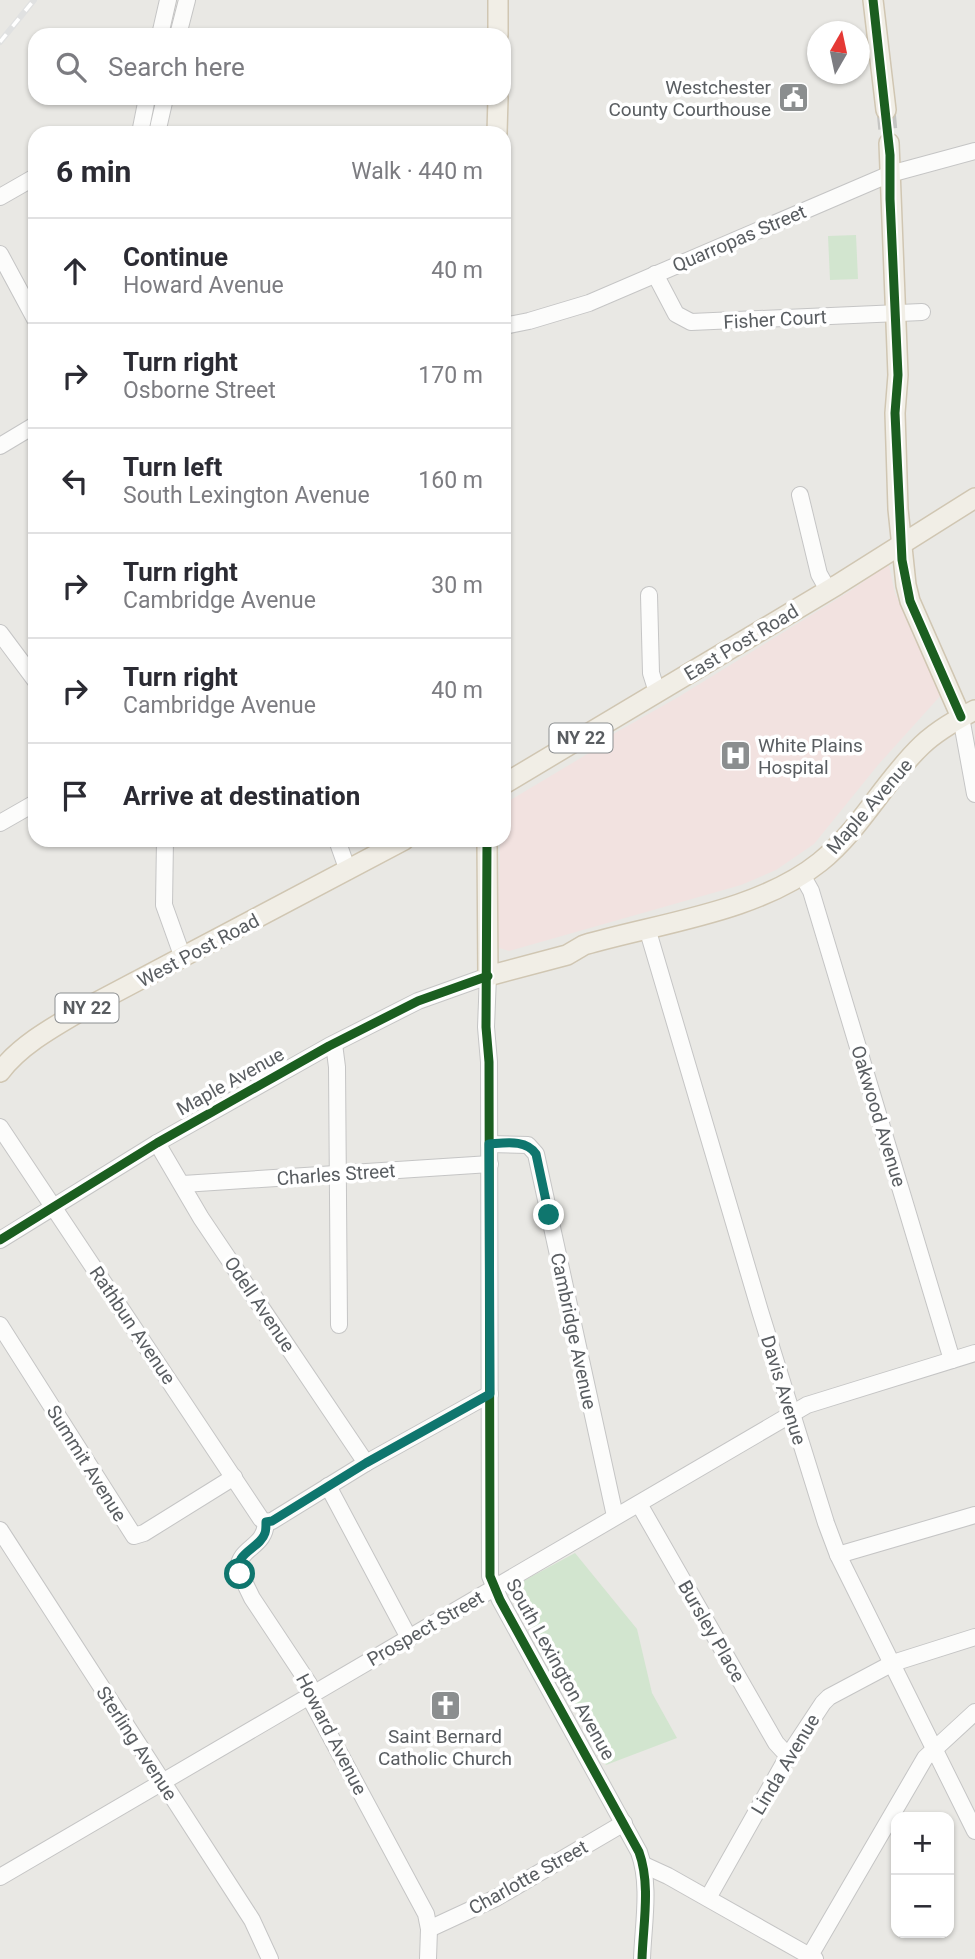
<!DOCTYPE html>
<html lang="en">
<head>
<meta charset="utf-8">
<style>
  :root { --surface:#fff; --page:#f7f7f7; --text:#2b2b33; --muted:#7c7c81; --line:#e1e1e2 }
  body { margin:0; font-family:Roboto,sans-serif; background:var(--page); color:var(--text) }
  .controls { position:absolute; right:21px; bottom:21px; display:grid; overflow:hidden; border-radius:14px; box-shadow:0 2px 5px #0004 }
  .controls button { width:63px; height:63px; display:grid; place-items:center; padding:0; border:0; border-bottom:2px solid var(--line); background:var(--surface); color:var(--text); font:35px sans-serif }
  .compass { position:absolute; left:807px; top:21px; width:63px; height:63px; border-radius:50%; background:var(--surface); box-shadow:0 2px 5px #0004; rotate:9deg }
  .stop { position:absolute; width:21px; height:21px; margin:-16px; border:5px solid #0f766e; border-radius:50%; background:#fff }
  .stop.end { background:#0f766e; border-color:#fff; box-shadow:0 2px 7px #0008 }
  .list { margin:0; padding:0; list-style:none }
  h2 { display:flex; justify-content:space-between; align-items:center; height:91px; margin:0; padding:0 28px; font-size:30px }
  h2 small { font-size:23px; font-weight:400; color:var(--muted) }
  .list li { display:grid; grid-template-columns:46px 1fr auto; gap:21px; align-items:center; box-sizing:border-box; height:105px; padding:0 28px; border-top:2px solid var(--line) }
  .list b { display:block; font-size:26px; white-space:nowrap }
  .list p { margin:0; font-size:23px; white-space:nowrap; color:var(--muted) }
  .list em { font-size:23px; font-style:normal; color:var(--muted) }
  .icon { flex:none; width:38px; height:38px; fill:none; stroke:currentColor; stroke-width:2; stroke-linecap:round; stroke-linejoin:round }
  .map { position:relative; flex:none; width:975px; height:1959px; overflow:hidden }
  .search { position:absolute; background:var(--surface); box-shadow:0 2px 5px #0004; left:28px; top:28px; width:483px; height:77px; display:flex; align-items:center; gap:18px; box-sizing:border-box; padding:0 24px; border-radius:21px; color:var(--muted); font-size:26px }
  .panel { position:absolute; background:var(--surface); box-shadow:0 2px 5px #0004; left:28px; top:126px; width:483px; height:721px; border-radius:21px }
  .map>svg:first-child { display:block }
  .medical { fill:#f2e2e0 }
  .green { fill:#d2e5cf }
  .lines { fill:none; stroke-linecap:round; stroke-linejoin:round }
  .major-tunnel { stroke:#c5c5c3; stroke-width:19; stroke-dasharray:19 10; stroke-linecap:butt }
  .minor-casing { stroke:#c5c5c5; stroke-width:18 }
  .major-casing { stroke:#d0c6b2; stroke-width:22 }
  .minor { stroke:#fcfcfb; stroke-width:16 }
  .major { stroke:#f1eee6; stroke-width:19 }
  .rail-casing { stroke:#e0e1e1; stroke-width:6 }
  .rail { stroke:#fff; stroke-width:3.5; stroke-dasharray:10; stroke-linecap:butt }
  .cycleway-casing { stroke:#fff; stroke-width:13 }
  .cycleway { stroke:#1b5e20; stroke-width:9 }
  .route { stroke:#0f766e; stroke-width:9 }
  .labels { text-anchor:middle; stroke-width:7; stroke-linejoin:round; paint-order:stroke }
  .shield { fill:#fff; stroke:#8b8e90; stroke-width:2 }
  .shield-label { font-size:18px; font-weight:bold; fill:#595d61 }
  .poi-label { font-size:19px; fill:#595d61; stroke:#fff; text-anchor:end }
  .street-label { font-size:19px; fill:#595d61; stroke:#fff }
</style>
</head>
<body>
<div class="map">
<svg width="975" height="1959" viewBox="0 0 975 1959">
  <rect width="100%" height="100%" fill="#e9e8e4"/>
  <polygon class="medical" points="886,566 889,566 895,593 914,638 942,694 878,765 814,844 776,870 741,885 509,951 499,948 497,943 500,840 504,840 504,804 599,747 601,741 680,696 847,593"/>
  <g class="green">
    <polygon points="856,235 858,279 830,280 828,236"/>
    <polygon points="575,1553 637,1629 652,1693 677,1738 606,1765 512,1587"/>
  </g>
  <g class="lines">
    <polyline class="major-tunnel" points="886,110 889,143"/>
    <defs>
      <g id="minor">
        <polyline points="160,35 168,0"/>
        <polyline points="178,35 187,0"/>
        <polyline points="140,133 147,98"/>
        <polyline points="157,133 165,98"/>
        <polyline points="0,197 35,177"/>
        <polyline points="0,254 35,319"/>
        <polyline points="655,274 676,314 691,322 922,312"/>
        <polyline points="504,326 529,321 589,303 890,174 975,151"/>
        <polyline points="0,446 35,425"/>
        <polyline points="800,495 819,574 828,590"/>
        <polyline points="649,595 651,673 657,692"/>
        <polyline points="0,633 35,680"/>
        <polyline points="961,717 975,794"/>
        <polyline points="0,823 35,803"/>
        <polyline points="165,840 164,905 183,958"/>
        <polyline points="337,840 348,871"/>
        <polyline points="802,875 811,891 952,1360"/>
        <polyline points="647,928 760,1311 826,1523 838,1555 975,1831"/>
        <polyline points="334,1044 337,1067 339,1325"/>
        <polyline points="0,1127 261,1519 266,1522"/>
        <polyline points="157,1143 201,1218 366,1463"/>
        <polyline points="489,1144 528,1145 536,1154 615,1516"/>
        <polyline points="183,1184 490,1164"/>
        <path d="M 0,1240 L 157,1143 L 329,1046 L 418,1001 L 488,976 L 486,1027 L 489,1062 L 490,1576 L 500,1600 L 639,1852 C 651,1885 643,1925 642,1959"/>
        <polyline points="0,1325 134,1536 144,1533 234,1477"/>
        <polyline points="328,1486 409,1638"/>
        <polyline points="639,1504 776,1743 788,1756"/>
        <path d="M 266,1522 C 265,1548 240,1546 238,1569 L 252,1598 L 309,1684 L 312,1702 L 426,1914 L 429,1929 L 428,1959"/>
        <polyline points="266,1522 272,1521 366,1463 490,1394"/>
        <polyline points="0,1530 252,1920 270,1959"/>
        <polyline points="838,1555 975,1515"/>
        <polyline points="644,1865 668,1876 815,1959"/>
        <polyline points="0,1877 807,1405 975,1353"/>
        <polyline points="708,1898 788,1756 823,1703 829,1697 893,1663 975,1637"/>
        <polyline points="429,1929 496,1898 624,1823"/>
        <polyline points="808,1959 925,1758 975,1712"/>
      </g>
      <g id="major">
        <polyline points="498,0 498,35"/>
        <polyline points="873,0 886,110"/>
        <polyline points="497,133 498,98"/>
        <polyline points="889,143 898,375 895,413 898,509 906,585 910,601 961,717"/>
        <polyline points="504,784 837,585 975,498"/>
        <path d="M 487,840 L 488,976 L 567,955 L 584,945 C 659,923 758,912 820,862 C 861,829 884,781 922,745 C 938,730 956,720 975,710"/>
        <path d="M 0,1072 C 20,1045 55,1026 84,1009 L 404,840"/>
      </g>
    </defs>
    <use href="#minor" class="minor-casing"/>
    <use href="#major" class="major-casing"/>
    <use href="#minor" class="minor"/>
    <use href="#major" class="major"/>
    <defs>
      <polyline id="rail" points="0,42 34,0"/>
    </defs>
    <use href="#rail" class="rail-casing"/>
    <use href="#rail" class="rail"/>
    <defs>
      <g id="cycleway">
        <polyline points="873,0 890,155 890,199 898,375 895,413 902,560 910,601 961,717"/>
        <path d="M 487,840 L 486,1027 L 489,1062 L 490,1576 L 500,1600 L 639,1852 C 651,1885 643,1925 642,1959"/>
        <polyline points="0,1240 157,1143 329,1046 418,1001 488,976"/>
      </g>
    </defs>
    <use href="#cycleway" class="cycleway-casing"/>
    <use href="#cycleway" class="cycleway"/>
  </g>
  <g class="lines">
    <path class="route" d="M 240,1574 C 232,1553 260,1549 265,1533 C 266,1532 266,1523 266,1522 L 272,1521 L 366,1463 L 490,1394 L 489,1144 C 505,1143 526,1139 536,1154 L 549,1215"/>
  </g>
  <defs>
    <symbol id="civic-square" viewBox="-11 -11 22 22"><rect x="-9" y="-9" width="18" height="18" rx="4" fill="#8b8e8f" stroke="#fff"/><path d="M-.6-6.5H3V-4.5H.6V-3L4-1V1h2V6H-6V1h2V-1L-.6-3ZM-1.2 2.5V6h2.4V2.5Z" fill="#fff"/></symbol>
    <symbol id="hospital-square" viewBox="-11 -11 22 22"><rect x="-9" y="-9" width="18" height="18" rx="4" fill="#8b8e8f" stroke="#fff"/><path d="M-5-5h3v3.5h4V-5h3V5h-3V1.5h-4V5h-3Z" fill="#fff"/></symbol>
    <symbol id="church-square" viewBox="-11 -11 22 22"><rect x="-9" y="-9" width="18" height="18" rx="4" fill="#8b8e8f" stroke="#fff"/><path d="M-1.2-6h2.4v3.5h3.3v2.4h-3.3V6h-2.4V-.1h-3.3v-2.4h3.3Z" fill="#fff"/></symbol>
  </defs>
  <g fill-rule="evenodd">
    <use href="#civic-square" x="776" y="80" width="35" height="35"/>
    <use href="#hospital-square" x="718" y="738" width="35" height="35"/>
    <use href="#church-square" x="428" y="1688" width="35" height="35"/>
  </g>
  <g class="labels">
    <g class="shield">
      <rect x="549.5" y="723.5" width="63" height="29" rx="5"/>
      <rect x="55.5" y="993.5" width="63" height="29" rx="5"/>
    </g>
    <g class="shield-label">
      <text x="581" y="744">NY 22</text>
      <text x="87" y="1014">NY 22</text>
    </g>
    <g class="poi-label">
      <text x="771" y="94">Westchester<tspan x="771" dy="22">County Courthouse</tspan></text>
      <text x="758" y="752" text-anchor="start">White Plains<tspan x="758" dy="22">Hospital</tspan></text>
      <text x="445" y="1743" text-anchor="middle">Saint Bernard<tspan x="445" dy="22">Catholic Church</tspan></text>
    </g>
    <g class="street-label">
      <text transform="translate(739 238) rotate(-23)" y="7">Quarropas Street</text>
      <text transform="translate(775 319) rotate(-3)" y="7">Fisher Court</text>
      <text transform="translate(741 642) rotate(-31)" y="7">East Post Road</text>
      <text transform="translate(869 806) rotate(-49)" y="7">Maple Avenue</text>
      <text transform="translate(198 950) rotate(-28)" y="7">West Post Road</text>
      <text transform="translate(230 1081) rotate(-29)" y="7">Maple Avenue</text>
      <text transform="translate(879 1116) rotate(73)" y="7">Oakwood Avenue</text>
      <text transform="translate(336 1174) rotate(-4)" y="7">Charles Street</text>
      <text transform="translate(260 1304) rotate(56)" y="7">Odell Avenue</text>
      <text transform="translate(133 1325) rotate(56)" y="7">Rathbun Avenue</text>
      <text transform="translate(574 1331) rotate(78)" y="7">Cambridge Avenue</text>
      <text transform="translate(784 1390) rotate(73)" y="7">Davis Avenue</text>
      <text transform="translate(87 1463) rotate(58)" y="7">Summit Avenue</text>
      <text transform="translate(425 1628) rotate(-30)" y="7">Prospect Street</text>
      <text transform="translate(712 1631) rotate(60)" y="7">Bursley Place</text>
      <text transform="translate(561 1669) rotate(61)" y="7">South Lexington Avenue</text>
      <text transform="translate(332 1734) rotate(63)" y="7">Howard Avenue</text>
      <text transform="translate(137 1743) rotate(57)" y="7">Sterling Avenue</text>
      <text transform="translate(785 1764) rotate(-59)" y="7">Linda Avenue</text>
      <text transform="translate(528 1877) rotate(-29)" y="7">Charlotte Street</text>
    </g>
  </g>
</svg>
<div class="controls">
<button>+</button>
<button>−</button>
</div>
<svg class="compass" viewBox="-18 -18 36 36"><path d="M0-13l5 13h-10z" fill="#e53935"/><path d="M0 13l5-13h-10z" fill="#7c7c81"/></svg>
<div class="stop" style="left:240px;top:1574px"></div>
<div class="stop end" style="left:549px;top:1215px"></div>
<div class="search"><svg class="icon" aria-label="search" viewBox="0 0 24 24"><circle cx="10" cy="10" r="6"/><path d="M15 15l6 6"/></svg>Search here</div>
<section class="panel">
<h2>6 min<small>Walk · 440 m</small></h2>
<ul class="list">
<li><svg class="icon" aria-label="ahead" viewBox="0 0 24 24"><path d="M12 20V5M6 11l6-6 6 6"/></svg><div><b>Continue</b><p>Howard Avenue</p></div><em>40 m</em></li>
<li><svg class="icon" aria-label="right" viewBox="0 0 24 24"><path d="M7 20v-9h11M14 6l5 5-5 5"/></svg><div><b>Turn right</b><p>Osborne Street</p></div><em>170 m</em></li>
<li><svg class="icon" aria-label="left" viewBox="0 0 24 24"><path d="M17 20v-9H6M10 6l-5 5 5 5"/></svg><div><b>Turn left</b><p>South Lexington Avenue</p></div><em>160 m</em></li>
<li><svg class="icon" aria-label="right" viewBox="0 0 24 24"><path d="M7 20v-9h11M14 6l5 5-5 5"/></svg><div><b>Turn right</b><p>Cambridge Avenue</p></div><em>30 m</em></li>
<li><svg class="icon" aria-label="right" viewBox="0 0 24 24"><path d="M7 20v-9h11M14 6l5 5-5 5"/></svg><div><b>Turn right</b><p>Cambridge Avenue</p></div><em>40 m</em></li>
<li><svg class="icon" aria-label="arrive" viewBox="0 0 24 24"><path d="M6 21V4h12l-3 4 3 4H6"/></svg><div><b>Arrive at destination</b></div></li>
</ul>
</section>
</div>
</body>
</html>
